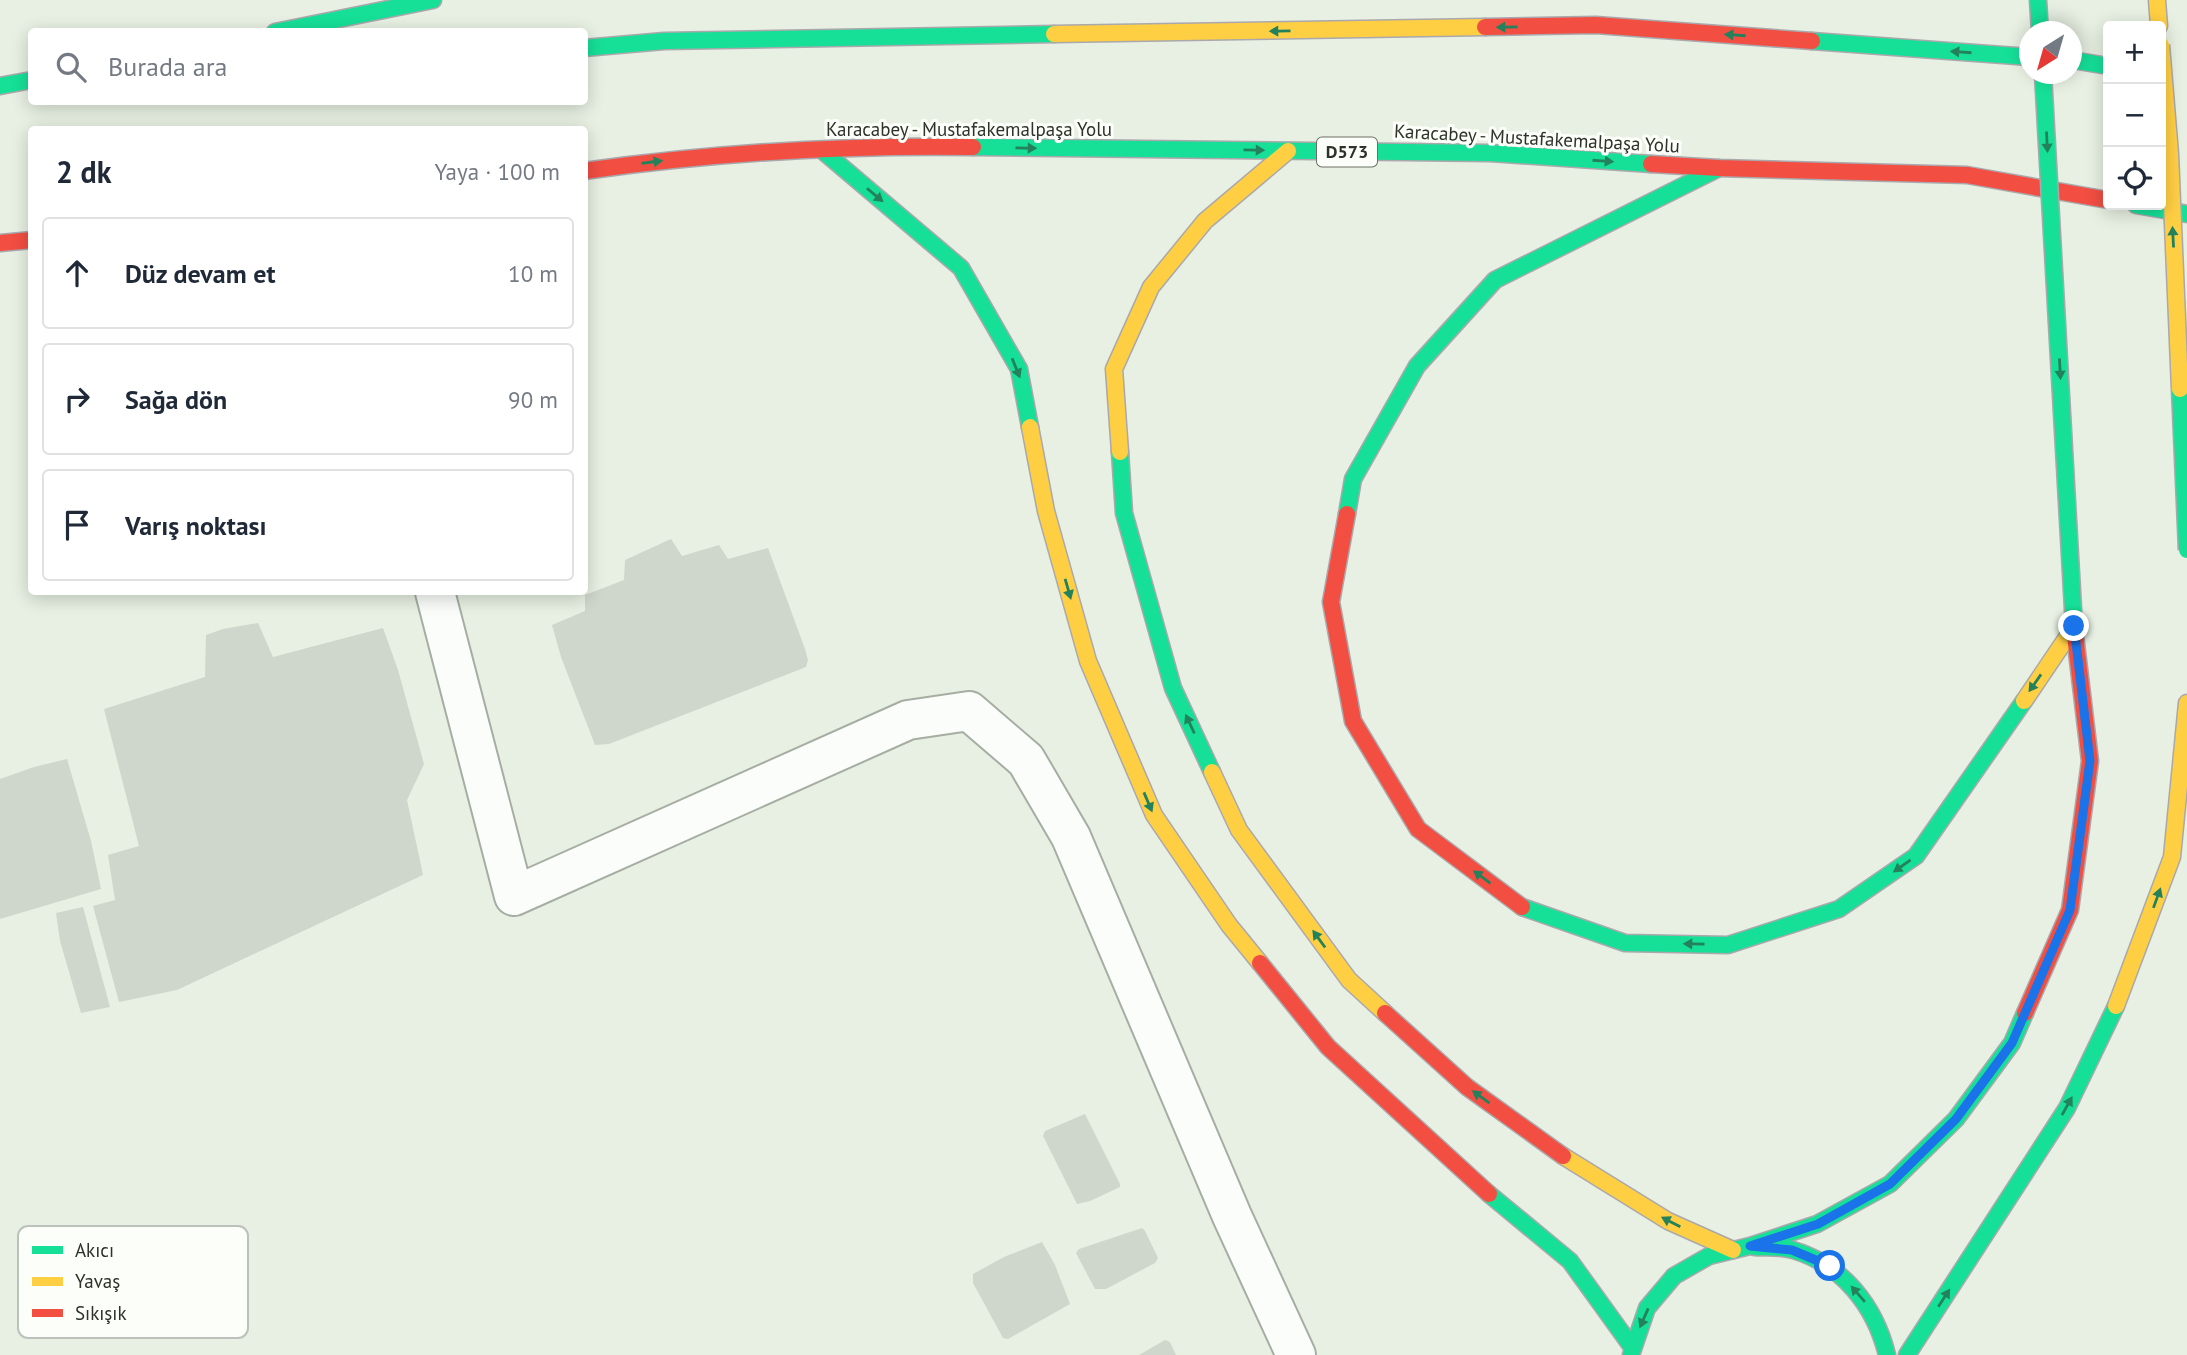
<!DOCTYPE html>
<html lang="tr">
<head>
<meta charset="utf-8">
<style>
  :root { --surface:#fff; --page:#f2f2f3; --text:#1f2937; --muted:#747a83; --line:#e0e1e3 }
  body { margin:0; font-family:"PT Sans",sans-serif; background:var(--page); color:var(--text) }
  .controls { position:absolute; right:21px; top:21px; display:grid; overflow:hidden; border-radius:7px; box-shadow:0 4px 18px #0003 }
  .controls button { width:63px; height:63px; display:grid; place-items:center; padding:0; border:0; border-bottom:2px solid var(--line); background:var(--surface); color:var(--text); font:35px sans-serif }
  .compass { position:absolute; left:2019px; top:21px; width:63px; height:63px; border-radius:50%; background:var(--surface); box-shadow:0 4px 18px #0003; rotate:217deg }
  .stop { position:absolute; width:21px; height:21px; margin:-16px; border:5px solid #1a73e8; border-radius:50%; background:#fff }
  .stop.end { background:#1a73e8; border-color:#fff; box-shadow:0 2px 7px #0008 }
  .list { margin:0; padding:0; list-style:none }
  h2 { display:flex; justify-content:space-between; align-items:center; height:91px; margin:0; padding:0 28px; font-size:30px }
  h2 small { font-size:23px; font-weight:400; color:var(--muted) }
  .list li { display:grid; grid-template-columns:46px 1fr auto; gap:21px; align-items:center; box-sizing:border-box; height:112px; margin:0 14px 14px; padding:0 14px; border:2px solid var(--line); border-radius:7px }
  .list b { display:block; font-size:26px; white-space:nowrap }
  .list em { font-size:23px; font-style:normal; color:var(--muted) }
  .icon { flex:none; width:38px; height:38px; fill:none; stroke:currentColor; stroke-width:2; stroke-linecap:round; stroke-linejoin:round }
  .map { position:relative; flex:none; width:2187px; height:1355px; overflow:hidden }
  .search { position:absolute; background:var(--surface); box-shadow:0 4px 18px #0003; left:28px; top:28px; width:560px; height:77px; display:flex; align-items:center; gap:18px; box-sizing:border-box; padding:0 24px; border-radius:7px; color:var(--muted); font-size:26px }
  .panel { position:absolute; background:var(--surface); box-shadow:0 4px 18px #0003; left:28px; top:126px; width:560px; height:469px; border-radius:7px }
  .map>svg:first-child { display:block }
  .building { fill:#cfd6cb }
  .lines { fill:none; stroke-linecap:round; stroke-linejoin:round }
  .street-casing { stroke:#a6ada2; stroke-width:42 }
  .fast-casing { stroke:#aaa8ac; stroke-width:19 }
  .slow-casing { stroke:#aaa8ac; stroke-width:19 }
  .jam-casing { stroke:#aaa8ac; stroke-width:19 }
  .street { stroke:#fbfdfb; stroke-width:38 }
  .fast { stroke:#16e098; stroke-width:16 }
  .slow { stroke:#ffcf43; stroke-width:16 }
  .jam { stroke:#f24e42; stroke-width:16 }
  .fast-bridge-casing { stroke:#aaa8ac; stroke-width:19; stroke-linecap:butt }
  .slow-bridge-casing { stroke:#aaa8ac; stroke-width:19; stroke-linecap:butt }
  .fast-bridge { stroke:#16e098; stroke-width:16 }
  .slow-bridge { stroke:#ffcf43; stroke-width:16 }
  .oneway { fill:#23815b }
  .route { stroke:#1a73e8; stroke-width:9 }
  .labels { text-anchor:middle; stroke-width:6; stroke-linejoin:round; paint-order:stroke }
  .shield { fill:#fbfef9; stroke:#6b7067; stroke-width:2 }
  .shield-label { font-size:18px; font-weight:bold; fill:#2d3329 }
  .street-label { font-size:19px; fill:#2d3329; stroke:#fbfef9 }
  .key { fill:#fbfef9; stroke:#bdc1bb; stroke-width:2 }
  .key-label { font-size:19px; fill:#2d3329 }
</style>
</head>
<body>
<div class="map">
<svg width="2187" height="1355" viewBox="0 0 2187 1355">
  <rect width="100%" height="100%" fill="#e7f0e2"/>
  <g class="building">
    <polygon points="671,539 682,556 719,545 728,559 768,548 805,649 808,660 806,667 609,744 595,745 561,657 552,625 585,611 585,595 624,580 625,560"/>
    <polygon points="258,623 273,657 383,628 398,670 424,764 407,800 423,875 177,990 119,1002 93,906 115,900 108,855 139,846 104,709 205,677 206,635 223,629"/>
    <polygon points="67,759 91,841 101,889 0,919 0,779 34,767"/>
    <polygon points="83,907 110,1007 81,1013 60,941 56,913"/>
    <polygon points="1085,1114 1120,1184 1120,1187 1090,1201 1077,1204 1043,1136 1045,1131"/>
    <polygon points="1142,1228 1145,1231 1158,1258 1155,1263 1106,1289 1095,1289 1076,1253 1079,1249"/>
    <polygon points="1042,1242 1055,1265 1070,1304 1008,1339 1003,1338 973,1283 973,1274 1004,1257"/>
    <polygon points="1165,1340 1170,1342 1176,1355 1139,1355"/>
  </g>
  <g class="lines">
    <defs>
      <polyline id="street" points="435,592 514,896 908,720 969,711 1026,760 1071,837 1232,1216 1296,1355"/>
      <g id="fast">
        <polyline points="2038,0 2040,32"/>
        <polyline points="275,32 433,0"/>
        <polyline points="1812,41 2030,57"/>
        <polyline points="584,48 664,41 1054,34"/>
        <polyline points="2072,60 2108,66"/>
        <polyline points="0,86 32,80"/>
        <polyline points="973,147 1490,153 1651,164"/>
        <polyline points="823,151 961,268 1019,369 1030,427"/>
        <polyline points="2136,205 2187,214"/>
        <polyline points="1120,452 1124,513 1173,688 1212,772"/>
        <polyline points="1347,514 1353,479 1417,366 1495,280 1719,168"/>
        <polyline points="1522,907 1625,943 1728,945 1839,909 1916,856 2024,701"/>
        <polyline points="1489,1194 1570,1261 1632,1347"/>
        <path d="M 1755,1247 C 1767,1248 1781,1246 1793,1250 C 1843,1265 1875,1306 1887,1355"/>
        <polyline points="1631,1355 1647,1308 1674,1276 1709,1256 1750,1246 1817,1224 1890,1184 1956,1119 2012,1043 2025,1013"/>
        <polyline points="1907,1355 2067,1108 2116,1006"/>
      </g>
      <g id="slow">
        <polyline points="2157,0 2159,26"/>
        <polyline points="1054,34 1485,27"/>
        <polyline points="1030,427 1046,511 1088,661 1154,815 1229,925 1260,963"/>
        <polyline points="1120,452 1114,369 1151,287 1205,221 1288,151"/>
        <polyline points="2024,701 2074,627"/>
        <polyline points="1212,772 1239,830 1349,980 1385,1013"/>
        <polyline points="2116,1006 2172,857 2187,703"/>
        <polyline points="1563,1156 1668,1221 1733,1250"/>
      </g>
      <g id="jam">
        <polyline points="1485,27 1596,25 1812,41"/>
        <polyline points="1651,164 1719,168 1967,175 2108,200"/>
        <path d="M 584,171 C 712,153 843,145 973,147"/>
        <polyline points="0,243 32,240"/>
        <polyline points="1347,514 1331,602 1353,721 1418,829 1522,907"/>
        <polyline points="1260,963 1328,1047 1489,1194"/>
        <polyline points="1385,1013 1467,1087 1563,1156"/>
        <polyline points="2025,1013 2070,910 2090,761 2074,627"/>
      </g>
    </defs>
    <use href="#street" class="street-casing"/>
    <use href="#fast" class="fast-casing"/>
    <use href="#slow" class="slow-casing"/>
    <use href="#jam" class="jam-casing"/>
    <use href="#street" class="street"/>
    <use href="#fast" class="fast"/>
    <use href="#slow" class="slow"/>
    <use href="#jam" class="jam"/>
    <defs>
      <g id="fast-bridge">
        <polyline points="2043,74 2074,627"/>
        <polyline points="2180,389 2187,550"/>
      </g>
      <polyline id="slow-bridge" points="2161,45 2170,154 2180,389"/>
    </defs>
    <use href="#fast-bridge" class="fast-bridge-casing"/>
    <use href="#slow-bridge" class="slow-bridge-casing"/>
    <use href="#fast-bridge" class="fast-bridge"/>
    <use href="#slow-bridge" class="slow-bridge"/>
  </g>
  <defs><path id="oneway-solid" d="M-6-.8H1V-3.2L6.5 0L1 3.2V.8H-6Z" transform="scale(1.75)"/></defs>
  <g class="oneway">
    <use href="#oneway-solid" transform="translate(1507 27) rotate(179)"/>
    <use href="#oneway-solid" transform="translate(1280 31) rotate(179)"/>
    <use href="#oneway-solid" transform="translate(1735 35) rotate(-176)"/>
    <use href="#oneway-solid" transform="translate(1961 52) rotate(-176)"/>
    <use href="#oneway-solid" transform="translate(2047 142) rotate(87)"/>
    <use href="#oneway-solid" transform="translate(1026 148) rotate(1)"/>
    <use href="#oneway-solid" transform="translate(1254 150) rotate(1)"/>
    <use href="#oneway-solid" transform="translate(1603 161) rotate(4)"/>
    <use href="#oneway-solid" transform="translate(652 162) rotate(-8)"/>
    <use href="#oneway-solid" transform="translate(875 195) rotate(40)"/>
    <use href="#oneway-solid" transform="translate(2173 237) rotate(-93)"/>
    <use href="#oneway-solid" transform="translate(1016 368) rotate(68)"/>
    <use href="#oneway-solid" transform="translate(2060 369) rotate(87)"/>
    <use href="#oneway-solid" transform="translate(1068 589) rotate(74)"/>
    <use href="#oneway-solid" transform="translate(2035 683) rotate(125)"/>
    <use href="#oneway-solid" transform="translate(1190 724) rotate(-115)"/>
    <use href="#oneway-solid" transform="translate(1148 802) rotate(67)"/>
    <use href="#oneway-solid" transform="translate(1902 866) rotate(145)"/>
    <use href="#oneway-solid" transform="translate(1482 877) rotate(-143)"/>
    <use href="#oneway-solid" transform="translate(2157 898) rotate(-70)"/>
    <use href="#oneway-solid" transform="translate(1319 939) rotate(-126)"/>
    <use href="#oneway-solid" transform="translate(1694 944) rotate(-179)"/>
    <use href="#oneway-solid" transform="translate(1481 1097) rotate(-144)"/>
    <use href="#oneway-solid" transform="translate(2067 1106) rotate(-61)"/>
    <use href="#oneway-solid" transform="translate(1671 1222) rotate(-153)"/>
    <use href="#oneway-solid" transform="translate(1858 1294) rotate(-131)"/>
    <use href="#oneway-solid" transform="translate(1944 1298) rotate(-57)"/>
    <use href="#oneway-solid" transform="translate(1644 1318) rotate(114)"/>
  </g>
  <g class="lines">
    <polyline class="route" points="1830,1266 1792,1250 1750,1246 1818,1224 1890,1184 1956,1119 2012,1043 2070,910 2090,761 2074,626"/>
  </g>
  <g class="labels">
    <rect class="shield" x="1317" y="137.5" width="60" height="29" rx="5"/>
    <g class="shield-label">
      <text x="1347" y="158">D573</text>
    </g>
    <g class="street-label">
      <text x="969" y="136">Karacabey - Mustafakemalpaşa Yolu</text>
      <text transform="translate(1537 138) rotate(3)" y="7">Karacabey - Mustafakemalpaşa Yolu</text>
    </g>
  </g>
  <rect x="18" y="1226" width="230" height="112" rx="10" class="key"/>
  <rect x="32" y="1246" width="31" height="8" fill="#16e098"/>
  <rect x="32" y="1277" width="31" height="9" fill="#ffcf43"/>
  <rect x="32" y="1309" width="31" height="8" fill="#f24e42"/>
  <g class="key-label">
    <text x="75" y="1257">Akıcı</text>
    <text x="75" y="1288">Yavaş</text>
    <text x="75" y="1320">Sıkışık</text>
  </g>
</svg>
<div class="controls">
<button>+</button>
<button>−</button>
<button><svg class="icon" aria-label="locate" viewBox="0 0 24 24"><circle cx="12" cy="12" r="6"/><path d="M12 2v4M12 18v4M2 12h4M18 12h4"/></svg></button>
</div>
<svg class="compass" viewBox="-18 -18 36 36"><path d="M0-13l5 13h-10z" fill="#e53935"/><path d="M0 13l5-13h-10z" fill="#747a83"/></svg>
<div class="stop" style="left:1830px;top:1266px"></div>
<div class="stop end" style="left:2074px;top:626px"></div>
<div class="search"><svg class="icon" aria-label="search" viewBox="0 0 24 24"><circle cx="10" cy="10" r="6"/><path d="M15 15l6 6"/></svg>Burada ara</div>
<section class="panel">
<h2>2 dk<small>Yaya · 100 m</small></h2>
<ul class="list">
<li><svg class="icon" aria-label="ahead" viewBox="0 0 24 24"><path d="M12 20V5M6 11l6-6 6 6"/></svg><div><b>Düz devam et</b></div><em>10 m</em></li>
<li><svg class="icon" aria-label="right" viewBox="0 0 24 24"><path d="M7 20v-9h11M14 6l5 5-5 5"/></svg><div><b>Sağa dön</b></div><em>90 m</em></li>
<li><svg class="icon" aria-label="arrive" viewBox="0 0 24 24"><path d="M6 21V4h12l-3 4 3 4H6"/></svg><div><b>Varış noktası</b></div></li>
</ul>
</section>
</div>
</body>
</html>
